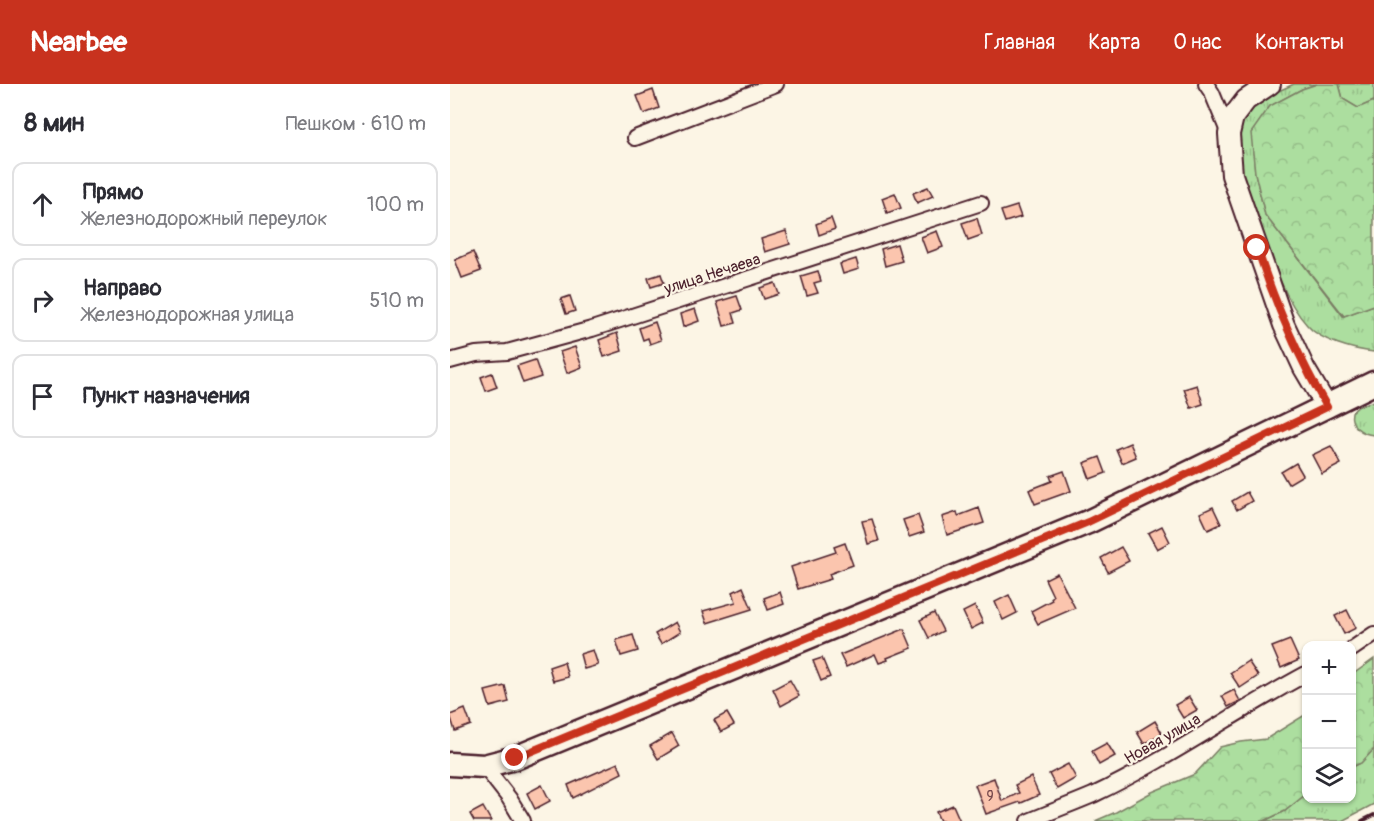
<!DOCTYPE html>
<html lang="ru">
<head>
<meta charset="utf-8">
<style>
  :root { --surface:#fff; --page:#f7f7f7; --text:#2b2b33; --muted:#7c7c81; --line:#e1e1e2; --accent:#c8321e }
  body { margin:0; font-family:Pangolin,sans-serif; background:var(--page); color:var(--text) }
  .controls { position:absolute; right:18px; bottom:18px; display:grid; overflow:hidden; border-radius:12px; box-shadow:0 2px 4px #0004 }
  .controls button { width:54px; height:54px; display:grid; place-items:center; padding:0; border:0; border-bottom:2px solid var(--line); background:var(--surface); color:var(--text); font:30px sans-serif }
  .stop { position:absolute; width:18px; height:18px; margin:-14px; border:4px solid #c8321e; border-radius:50%; background:#fff }
  .stop.end { background:#c8321e; border-color:#fff; box-shadow:0 2px 6px #0008 }
  .list { margin:0; padding:0; list-style:none }
  h2 { display:flex; justify-content:space-between; align-items:center; height:78px; margin:0; padding:0 24px; font-size:26px }
  h2 small { font-size:20px; font-weight:400; color:var(--muted) }
  .list li { display:grid; grid-template-columns:39px 1fr auto; gap:18px; align-items:center; box-sizing:border-box; height:84px; margin:0 12px 12px; padding:0 12px; border:2px solid var(--line); border-radius:12px }
  .list b { display:block; font-size:22px; white-space:nowrap }
  .list p { margin:0; font-size:20px; white-space:nowrap; color:var(--muted) }
  .list em { font-size:20px; font-style:normal; color:var(--muted) }
  .icon { flex:none; width:33px; height:33px; fill:none; stroke:currentColor; stroke-width:2; stroke-linecap:round; stroke-linejoin:round }
  .map { position:relative; flex:none; width:924px; height:737px; overflow:hidden }
  header { display:flex; align-items:center; gap:36px; box-sizing:border-box; height:84px; padding:0 30px; background:var(--accent); color:#fff }
  header strong { font-size:28px }
  nav { display:flex; gap:33px; margin-inline-start:auto; font-size:21px }
  main { display:flex }
  aside { flex:1; background:var(--surface) }
  .map>svg:first-child { display:block }
  .grass { fill:url(#grass-tufts); stroke:#7b7e65; stroke-width:1.5 }
  .forest { fill:url(#forest-crowns); stroke:#7b7e65; stroke-width:1.5 }
  .building { fill:#fbc5ae; stroke:#4a1f2b; stroke-width:1.5 }
  .lines { fill:none; stroke-linecap:round; stroke-linejoin:round }
  .street-casing { stroke:#4a1f2b; stroke-width:18 }
  .secondary-casing { stroke:#4a1f2b; stroke-width:24 }
  .primary-casing { stroke:#4a1f2b; stroke-width:27 }
  .street { stroke:#fcf5e5; stroke-width:14 }
  .secondary { stroke:#fcf5e5; stroke-width:20 }
  .primary { stroke:#fcf5e5; stroke-width:22 }
  .rail { stroke:#4a1f2b; stroke-width:4 }
  .route { stroke:#c8321e; stroke-width:8 }
  .labels { text-anchor:middle; stroke-width:4.5; stroke-linejoin:round; paint-order:stroke }
  .number-label { font-size:14px; fill:#76484c }
  .street-label { font-size:16px; fill:#4a1f2b; stroke:#fcf5e5 }
</style>
</head>
<body>
<header>
<strong>Nearbee</strong>
<nav><a>Главная</a><a>Карта</a><a>О нас</a><a>Контакты</a></nav>
</header>
<main>
<aside>
<h2>8 мин<small>Пешком · 610 m</small></h2>
<ul class="list">
<li><svg class="icon" aria-label="ahead" viewBox="0 0 24 24"><path d="M12 20V5M6 11l6-6 6 6"/></svg><div><b>Прямо</b><p>Железнодорожный переулок</p></div><em>100 m</em></li>
<li><svg class="icon" aria-label="right" viewBox="0 0 24 24"><path d="M7 20v-9h11M14 6l5 5-5 5"/></svg><div><b>Направо</b><p>Железнодорожная улица</p></div><em>510 m</em></li>
<li><svg class="icon" aria-label="arrive" viewBox="0 0 24 24"><path d="M6 21V4h12l-3 4 3 4H6"/></svg><div><b>Пункт назначения</b></div></li>
</ul>
</aside>
<div class="map">
<svg width="924" height="737" viewBox="0 0 924 737">
  <defs>
    <pattern id="grass-tufts" width="24" height="20" patternUnits="userSpaceOnUse" patternTransform="scale(1.5)"><rect width="24" height="20" fill="#acde9f"/><path d="M3 7l-1-3M5 7V3M7 7l1-3M15 17l-1-3M17 17v-4M19 17l1-3" fill="none" stroke="#96be89"/></pattern>
    <pattern id="forest-crowns" width="20" height="18" patternUnits="userSpaceOnUse" patternTransform="scale(1.5)"><rect width="20" height="18" fill="#acde9f"/><path d="M2 6a3 3 0 1 1 6 0M12 15a3 3 0 1 1 6 0" fill="none" stroke="#96be89"/></pattern>
  </defs>
  <rect width="100%" height="100%" fill="#fcf5e5"/>
  <filter id="ink" filterUnits="userSpaceOnUse"><feTurbulence type="fractalNoise" baseFrequency=".0167" numOctaves="2"/><feDisplacementMap in="SourceGraphic" scale="12" xChannelSelector="R" yChannelSelector="G"/><feConvolveMatrix kernelMatrix="1 2 1 2 8 2 1 2 1" color-interpolation-filters="sRGB"/></filter>
  <g filter="url(#ink)">
    <g class="grass">
      <path d="M 844,0 L 867,0 L 852,5 L 820,22 L 802,49 L 805,89 L 815,131 L 893,232 L 924,221 L 924,268 C 904,266 870,257 857,241 C 830,211 818,161 805,124 C 800,109 791,93 788,77 C 785,63 786,43 794,32 C 805,15 827,8 844,0 Z"/>
      <polygon points="889,0 924,0 924,17 908,24 893,15"/>
      <path d="M 924,317 L 924,351 C 912,350 899,342 902,328 L 909,322 Z"/>
      <polygon points="924,665 924,720 892,737 814,737 835,727 856,710 856,714 902,714 902,683 911,679"/>
    </g>
    <g class="forest">
      <polygon points="867,0 889,0 893,15 908,24 924,17 924,221 894,232 815,131 805,89 801,49 820,22 852,5"/>
      <polygon points="924,575 924,665 911,679 902,683 902,591"/>
      <polygon points="856,628 856,710 835,727 814,737 645,737 666,728 702,708 745,690 770,663 791,658 816,655 855,631"/>
    </g>
    <g class="building">
      <polygon points="203,6 209,24 194,30 187,12"/>
      <polygon points="478,103 483,112 467,119 463,109"/>
      <polygon points="445,109 451,124 437,129 432,114"/>
      <polygon points="567,122 571,133 555,138 551,127"/>
      <polygon points="381,134 385,145 369,151 366,140"/>
      <polygon points="527,134 532,151 518,156 512,139"/>
      <polygon points="336,147 340,160 315,168 311,155"/>
      <polygon points="487,147 493,163 477,169 471,153"/>
      <polygon points="447,160 452,177 435,182 431,165"/>
      <polygon points="23,168 31,187 12,194 5,176"/>
      <polygon points="406,175 409,185 393,190 390,180"/>
      <polygon points="368,187 371,197 364,199 368,209 357,212 351,192"/>
      <polygon points="211,190 214,199 201,203 198,194"/>
      <polygon points="325,199 329,210 314,215 310,204"/>
      <polygon points="120,212 125,227 116,230 111,215"/>
      <polygon points="287,212 292,226 283,229 286,239 274,242 267,218"/>
      <polygon points="245,225 249,237 233,243 230,230"/>
      <polygon points="205,238 211,256 200,260 198,254 193,256 189,244"/>
      <polygon points="167,249 172,267 154,273 149,256"/>
      <polygon points="125,263 132,283 117,289 110,268"/>
      <polygon points="85,276 91,293 73,299 67,282"/>
      <polygon points="42,289 47,303 36,307 31,293"/>
      <polygon points="747,301 753,320 741,324 734,305"/>
      <polygon points="680,359 686,373 672,379 666,365"/>
      <polygon points="881,362 891,380 872,390 862,371"/>
      <polygon points="650,373 656,389 640,395 634,379"/>
      <polygon points="846,379 853,391 838,400 831,388"/>
      <polygon points="614,387 621,407 585,420 579,406 602,397 600,392"/>
      <polygon points="797,408 802,417 787,426 782,417"/>
      <polygon points="763,423 771,440 758,446 750,429"/>
      <polygon points="529,424 534,439 497,451 492,433 507,428 508,432"/>
      <polygon points="468,431 474,448 459,453 453,436"/>
      <polygon points="422,435 429,457 418,460 412,437"/>
      <polygon points="712,442 720,458 707,465 698,449"/>
      <polygon points="395,459 403,481 379,490 381,495 348,505 341,483 386,468 384,463"/>
      <polygon points="671,463 679,477 658,488 651,474"/>
      <polygon points="607,489 625,524 588,540 581,527 602,516 601,514 603,512 595,495"/>
      <polygon points="293,503 302,525 257,539 253,527 286,518 283,508"/>
      <polygon points="330,508 334,520 318,526 314,514"/>
      <polygon points="559,511 567,529 553,536 545,518"/>
      <polygon points="525,522 533,539 521,545 513,528"/>
      <polygon points="897,526 906,544 894,550 885,532"/>
      <polygon points="484,529 493,547 479,554 470,536"/>
      <polygon points="225,538 230,548 211,560 205,550"/>
      <polygon points="454,545 462,564 437,574 438,576 429,579 425,570 396,583 390,571"/>
      <polygon points="183,551 188,567 171,572 166,556"/>
      <polygon points="840,556 849,576 831,584 822,563"/>
      <polygon points="143,566 148,581 134,585 130,570"/>
      <polygon points="372,574 380,593 371,597 363,577"/>
      <polygon points="798,577 808,592 790,604 780,589"/>
      <polygon points="114,578 118,593 103,597 99,583"/>
      <polygon points="340,596 349,612 331,622 323,605"/>
      <polygon points="55,602 59,618 40,623 35,607"/>
      <polygon points="784,606 790,617 778,623 772,612"/>
      <polygon points="739,613 747,626 733,634 725,621"/>
      <polygon points="15,625 21,641 5,647 0,631"/>
      <polygon points="277,629 284,641 271,648 264,636"/>
      <polygon points="705,637 712,649 694,660 687,648"/>
      <polygon points="222,649 229,662 208,675 200,662"/>
      <polygon points="657,659 665,672 649,681 642,667"/>
      <polygon points="168,679 172,689 123,714 118,701"/>
      <polygon points="618,680 626,694 607,705 599,690"/>
      <polygon points="581,693 589,711 571,719 570,718 536,730 525,701 544,694 552,717 569,709 565,701"/>
      <polygon points="92,701 100,717 85,725 77,709"/>
      <polygon points="503,721 510,737 490,737 486,728"/>
      <polygon points="33,723 41,737 24,737 20,730"/>
    </g>
    <g class="lines">
      <defs>
        <g id="street">
          <polyline points="756,0 762,9 779,50"/>
          <polyline points="185,54 326,0"/>
          <polyline points="0,277 26,270 57,268 142,245 531,119"/>
          <polyline points="902,565 924,550"/>
          <polyline points="34,682 59,714 73,737"/>
          <path d="M 579,737 C 600,728 622,720 643,711 C 717,676 785,628 856,590"/>
        </g>
        <polyline id="secondary" points="820,0 796,16 783,33 779,50 782,91 834,241 854,284 877,323"/>
        <polyline id="primary" points="0,680 34,682 65,674 638,438 924,299"/>
      </defs>
      <use href="#street" class="street-casing"/>
      <use href="#secondary" class="secondary-casing"/>
      <use href="#primary" class="primary-casing"/>
      <use href="#street" class="street"/>
      <use href="#secondary" class="secondary"/>
      <use href="#primary" class="primary"/>
      <polyline class="rail" points="912,737 924,731"/>
    </g>
  </g>
  <g class="lines" filter="url(#ink)">
    <path class="route" d="M 65,674 L 638,438 L 877,323 C 847,271 825,220 807,164"/>
  </g>
  <g class="labels">
    <g class="number-label">
      <text x="540" y="717">9</text>
    </g>
    <g class="street-label">
      <text transform="translate(262 189) rotate(-18)" y="6">улица Нечаева</text>
      <text transform="translate(712 654) rotate(-30)" y="6">Новая улица</text>
    </g>
  </g>
</svg>
<div class="controls">
<button>+</button>
<button>−</button>
<button><svg class="icon" aria-label="layers" viewBox="0 0 24 24"><path d="M12 4l9 5-9 5-9-5zM3 14l9 5 9-5"/></svg></button>
</div>
<div class="stop" style="left:807px;top:164px"></div>
<div class="stop end" style="left:65px;top:674px"></div>
</div>
</main>
</body>
</html>
